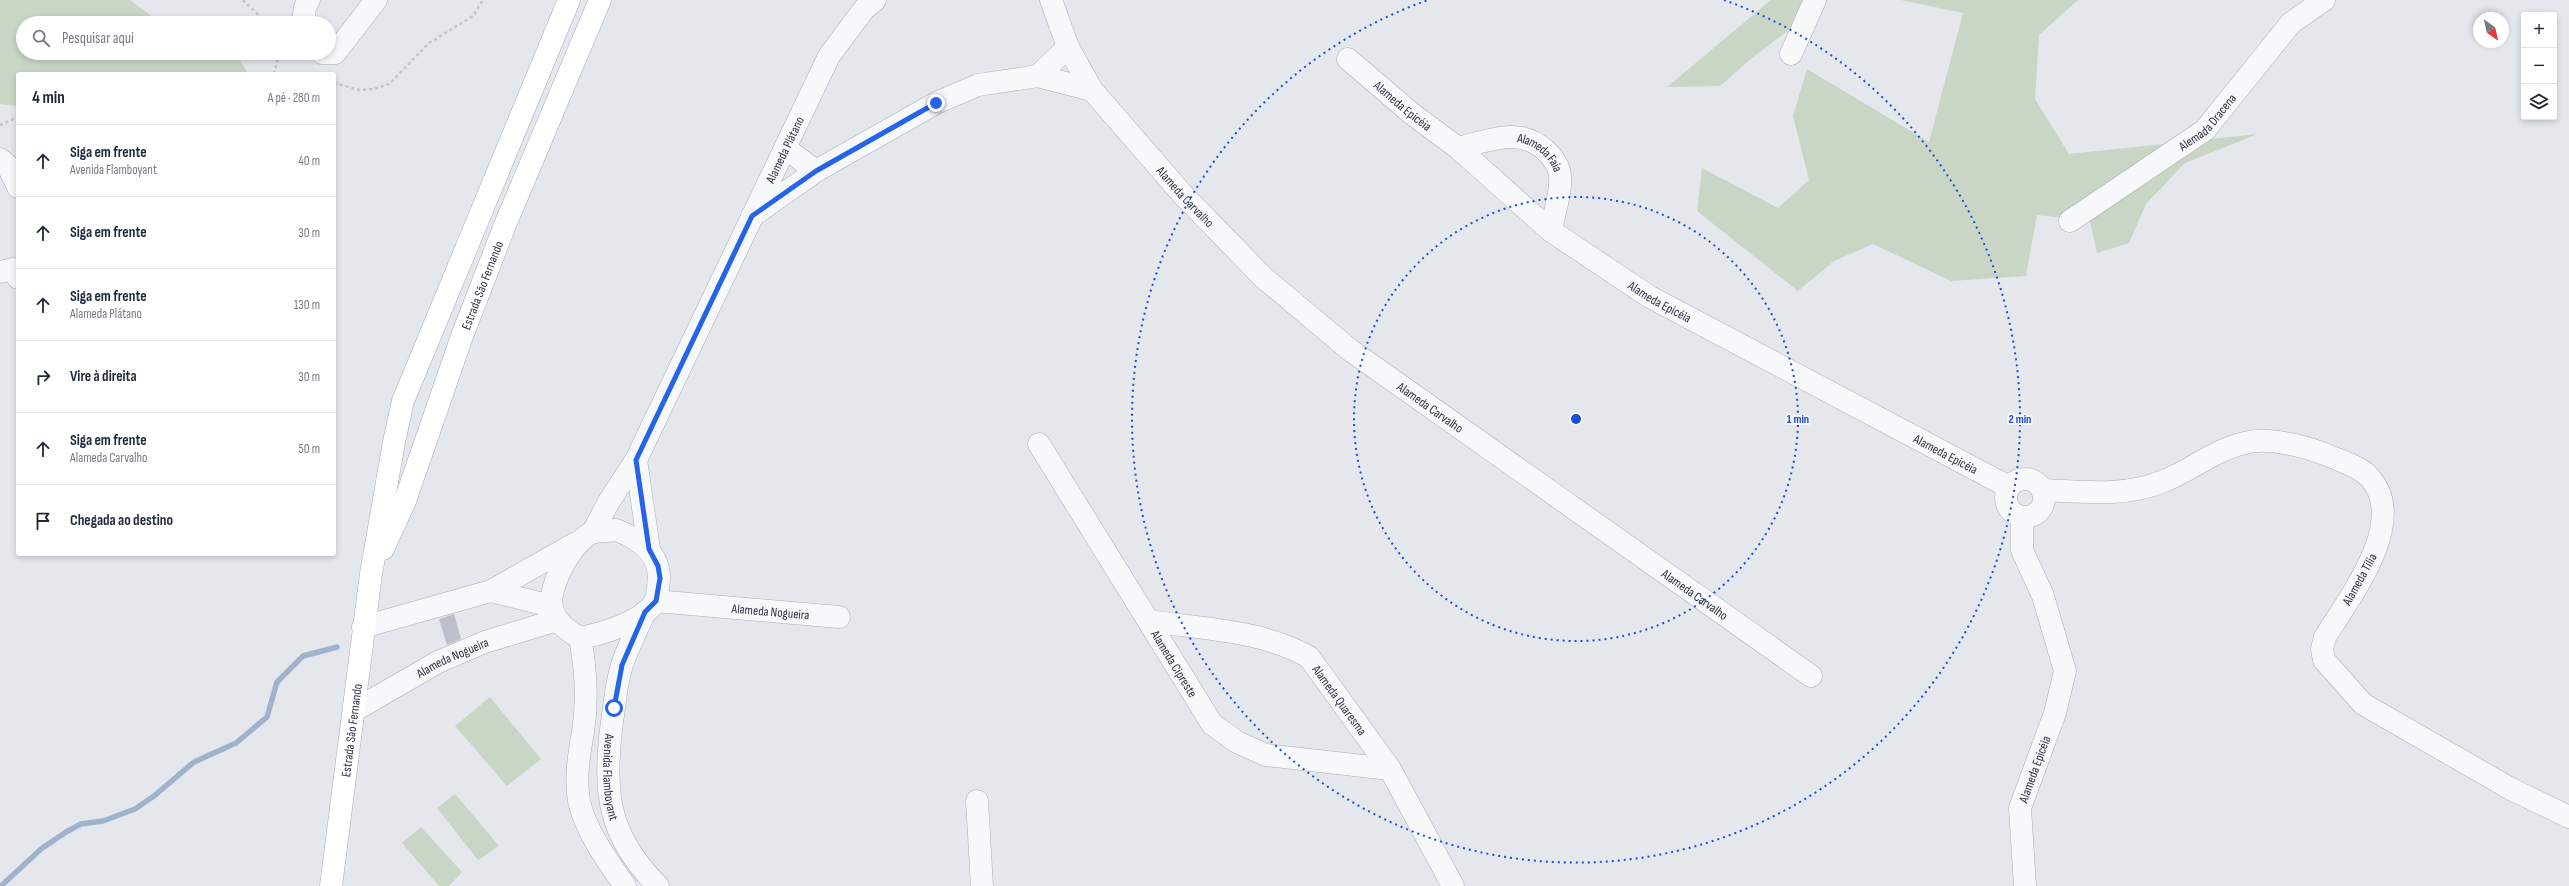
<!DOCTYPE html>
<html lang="pt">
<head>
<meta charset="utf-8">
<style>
  :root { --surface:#fff; --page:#f6f6f7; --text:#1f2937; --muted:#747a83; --line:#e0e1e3 }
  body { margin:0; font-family:"Sofia Sans Condensed",sans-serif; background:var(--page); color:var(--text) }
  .controls { position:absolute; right:12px; top:12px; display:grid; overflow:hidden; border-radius:4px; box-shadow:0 2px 6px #0003 }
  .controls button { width:36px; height:36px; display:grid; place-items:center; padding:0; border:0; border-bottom:1px solid var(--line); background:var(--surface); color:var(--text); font:20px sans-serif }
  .compass { position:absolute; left:2473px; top:12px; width:36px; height:36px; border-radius:50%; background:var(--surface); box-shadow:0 2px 6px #0003; rotate:146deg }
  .stop { position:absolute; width:12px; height:12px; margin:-9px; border:3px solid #2563eb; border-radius:50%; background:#fff }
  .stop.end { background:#2563eb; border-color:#fff; box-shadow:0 1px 4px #0008 }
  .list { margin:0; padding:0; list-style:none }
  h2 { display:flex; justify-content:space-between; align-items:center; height:52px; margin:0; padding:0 16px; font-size:17px }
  h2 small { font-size:13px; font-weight:400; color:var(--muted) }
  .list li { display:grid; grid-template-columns:26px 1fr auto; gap:12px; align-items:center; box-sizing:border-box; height:72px; padding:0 16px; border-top:1px solid var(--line) }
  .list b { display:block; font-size:15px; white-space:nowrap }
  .list p { margin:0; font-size:13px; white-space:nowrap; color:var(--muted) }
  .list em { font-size:13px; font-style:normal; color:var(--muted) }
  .icon { flex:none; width:22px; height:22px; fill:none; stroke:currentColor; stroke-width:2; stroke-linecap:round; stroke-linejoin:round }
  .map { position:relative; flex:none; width:2569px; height:886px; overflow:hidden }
  .search { position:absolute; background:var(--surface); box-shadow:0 2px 6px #0003; left:16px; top:16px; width:320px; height:44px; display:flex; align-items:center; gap:10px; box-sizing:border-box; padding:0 14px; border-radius:22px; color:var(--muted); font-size:15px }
  .panel { position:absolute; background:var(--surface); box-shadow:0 2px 6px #0003; left:16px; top:72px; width:320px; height:484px; border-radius:4px }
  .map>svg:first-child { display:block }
  .green { fill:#c9d6c5 }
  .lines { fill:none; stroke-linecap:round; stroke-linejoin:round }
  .stream { stroke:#9fb4cc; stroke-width:5.5 }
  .building { fill:#bbc0ca }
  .minor-casing { stroke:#a9aeb7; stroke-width:23 }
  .major-casing { stroke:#a3abb8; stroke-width:23 }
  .path { stroke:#c2c5cb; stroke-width:2.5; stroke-dasharray:3 3; stroke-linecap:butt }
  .minor { stroke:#f7f8fa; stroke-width:22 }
  .major { stroke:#fff; stroke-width:22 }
  .route { stroke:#2563eb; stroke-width:5 }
  .ring { fill:none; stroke:#1d4ed8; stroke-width:2; stroke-dasharray:2 4 }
  .labels { text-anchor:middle; stroke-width:4; stroke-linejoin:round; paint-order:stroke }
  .street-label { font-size:13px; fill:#2b3445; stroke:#f4f6f9 }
  .centre { fill:#1d4ed8; stroke:#f4f6f9; stroke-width:2 }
  .ring-label { font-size:12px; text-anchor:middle; font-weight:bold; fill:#1d4ed8; stroke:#f4f6f9; stroke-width:4; stroke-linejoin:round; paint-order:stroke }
</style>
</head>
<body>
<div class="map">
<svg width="2569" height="886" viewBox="0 0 2569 886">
  <rect width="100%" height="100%" fill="#e4e7ec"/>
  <g class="green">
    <polygon points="0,0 130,0 161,23 23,23 23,53 236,53 248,74 18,74 18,106 0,104"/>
    <polygon points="1771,0 1828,0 1752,58 1720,86 1667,87"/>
    <polygon points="1901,0 2078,0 2039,35 2035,99 2069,154 2258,134 2185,163 2146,204 2129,243 2097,253 2090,221 2037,215 2026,276 1951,281 1873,244 1834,261 1798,291 1697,211 1702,168 1778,208 1809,180 1793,116 1807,69 1929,142 1963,13"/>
    <polygon points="490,697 541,759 507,786 455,726"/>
    <polygon points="455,794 499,846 478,860 437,808"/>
    <polygon points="421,827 462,872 449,886 439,886 402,843"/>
  </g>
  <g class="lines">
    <polyline class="stream" points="1,886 41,849 66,832 81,824 103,821 135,809 154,796 194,762 236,743 267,717 277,682 303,656 337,647"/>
  </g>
  <polygon class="building" points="454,614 461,639 447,645 439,619"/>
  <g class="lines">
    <defs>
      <g id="minor">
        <path id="s1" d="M 1051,0 L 1068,47 L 1092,90 L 1184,196 L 1264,278 L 1350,350 L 1811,676"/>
        <polyline points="303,23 305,7 309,0"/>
        <polyline points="322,53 335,53 376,0"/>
        <polyline points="1791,54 1815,0"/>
        <path id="s2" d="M 1348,59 L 1411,113 L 1458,148 L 1551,231 L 1650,297 L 2009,487"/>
        <polyline points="1038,76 1068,47"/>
        <polyline points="785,148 816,171"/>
        <path id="s3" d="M 1458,148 C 1488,141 1519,126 1545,150 C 1553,157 1559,166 1560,176 C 1562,190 1553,217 1551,231"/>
        <polyline points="0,159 8,166 18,187"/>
        <polyline points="752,216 816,171 936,103 978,85 1038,76 1092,90"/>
        <path id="s4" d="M 2070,221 L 2205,130 L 2291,23 L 2324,0"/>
        <polyline points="0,272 13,269 18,278"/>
        <path id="s5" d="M 1039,444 L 1212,724 L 1237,742 L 1266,755 L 1390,769"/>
        <polyline points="636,460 649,549"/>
        <circle cx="2025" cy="498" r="19"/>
        <path d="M 2042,490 C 2083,492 2126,497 2164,481 C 2196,468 2214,449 2249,442 C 2272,437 2311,448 2332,457 C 2344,462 2363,468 2371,479 C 2408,523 2349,598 2325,637 L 2322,649 L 2324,660 L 2363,704 L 2511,789 L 2569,817"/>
        <polyline points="2022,517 2022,550 2043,596 2065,671 2055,713 2020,808 2025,886"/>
        <path d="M 616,530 C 641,539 664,557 658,587 C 657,591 657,598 655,602 C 643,622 601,634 580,638 C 567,630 555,622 552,607 C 547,587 574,538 594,532 C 601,531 609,531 616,530 Z"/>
        <path id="s6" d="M 593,532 L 608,503 L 636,460 L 829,56 L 864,9 L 875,0"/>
        <polyline points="491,591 551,606"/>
        <path id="s7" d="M 655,601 L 839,617"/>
        <path id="s8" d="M 645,612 C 637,629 628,647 622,665 C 616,683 615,703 612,722 C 603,791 607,835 658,886"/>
        <path id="s9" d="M 1149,621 C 1202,629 1262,630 1309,657 L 1390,769 L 1453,886"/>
        <polyline points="363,627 491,591 576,543"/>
        <path d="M 580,638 C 586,669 588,700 583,732 C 579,755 575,777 579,801 C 585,830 608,862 625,886"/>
        <path id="s10" d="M 355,710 L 438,662 L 485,642 L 557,620"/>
        <polyline points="977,801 982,886"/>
      </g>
      <g id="major">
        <path id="s11" d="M 383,549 L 405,501 L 462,336 L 505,225 L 600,0"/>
        <path id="s12" d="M 331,886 L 371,574 L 394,442 L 403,401 L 569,0"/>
      </g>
    </defs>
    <use href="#minor" class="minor-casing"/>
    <use href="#major" class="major-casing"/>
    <g class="path">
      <polyline points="243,0 267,23"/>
      <polyline points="274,74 279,53"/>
      <polyline points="334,83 360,90 374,89 389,84 429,43 473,16 483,0"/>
      <polyline points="0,125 18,117"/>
    </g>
    <use href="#minor" class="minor"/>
    <use href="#major" class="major"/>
  </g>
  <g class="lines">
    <polyline class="route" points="614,708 622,665 645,612 656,601 660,578 658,566 649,549 636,460 752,216 816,171 936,103"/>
  </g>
  <g class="ring">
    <circle cx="1576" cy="419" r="222"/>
    <path d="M1724 0A444 444 0 1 1 1428 0"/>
  </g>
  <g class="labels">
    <g class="street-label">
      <text dy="5" stroke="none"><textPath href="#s2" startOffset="72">Alameda Epicéia</textPath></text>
      <text dy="5" stroke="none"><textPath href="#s4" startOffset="170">Alemada Dracena</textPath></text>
      <text dy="5" stroke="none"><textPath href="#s6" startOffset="428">Alameda Plátano</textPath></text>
      <text dy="5" stroke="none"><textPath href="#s3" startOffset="89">Alameda Faia</textPath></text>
      <text dy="5" stroke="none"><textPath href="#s1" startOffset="241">Alameda Carvalho</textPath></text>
      <text dy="5" stroke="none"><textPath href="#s11" startOffset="282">Estrada São Fernando</textPath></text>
      <text dy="5" stroke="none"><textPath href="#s2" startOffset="396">Alameda Epicéia</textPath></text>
      <text dy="5" stroke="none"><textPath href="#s1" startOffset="565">Alameda Carvalho</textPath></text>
      <text dy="5" stroke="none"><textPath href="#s2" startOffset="720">Alameda Epicéia</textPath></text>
      <text transform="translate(2359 579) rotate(-61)" y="5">Alameda Tília</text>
      <text dy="5" stroke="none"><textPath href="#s1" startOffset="889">Alameda Carvalho</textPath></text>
      <text dy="5" stroke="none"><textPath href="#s7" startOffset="116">Alameda Nogueira</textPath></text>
      <text dy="5" stroke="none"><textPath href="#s10" startOffset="111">Alameda Nogueira</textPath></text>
      <text dy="5" stroke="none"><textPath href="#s5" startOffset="258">Alameda Cipreste</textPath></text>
      <text dy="5" stroke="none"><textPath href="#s9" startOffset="218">Alameda Quaresma</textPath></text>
      <text dy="5" stroke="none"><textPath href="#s12" startOffset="157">Estrada São Fernando</textPath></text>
      <text transform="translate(2034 769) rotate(-70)" y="5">Alameda Epicéia</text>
      <text dy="5" stroke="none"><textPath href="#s8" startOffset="171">Avenida Flamboyant</textPath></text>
    </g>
  </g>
  <circle cx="1576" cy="419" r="6" class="centre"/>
  <g class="ring-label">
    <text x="1798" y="423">1 min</text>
    <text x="2020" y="423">2 min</text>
  </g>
</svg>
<div class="controls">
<button>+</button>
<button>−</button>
<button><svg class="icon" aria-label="layers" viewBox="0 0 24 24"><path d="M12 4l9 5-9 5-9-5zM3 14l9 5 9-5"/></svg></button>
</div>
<svg class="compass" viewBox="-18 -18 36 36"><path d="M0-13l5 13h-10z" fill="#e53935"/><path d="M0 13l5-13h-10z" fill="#747a83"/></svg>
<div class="stop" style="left:614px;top:708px"></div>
<div class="stop end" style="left:936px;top:103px"></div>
<div class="search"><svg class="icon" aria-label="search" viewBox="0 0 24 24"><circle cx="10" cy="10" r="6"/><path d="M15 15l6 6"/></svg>Pesquisar aqui</div>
<section class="panel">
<h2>4 min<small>A pé · 280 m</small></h2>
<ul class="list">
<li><svg class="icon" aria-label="ahead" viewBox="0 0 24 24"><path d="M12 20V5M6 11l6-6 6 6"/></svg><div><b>Siga em frente</b><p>Avenida Flamboyant</p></div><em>40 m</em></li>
<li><svg class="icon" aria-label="ahead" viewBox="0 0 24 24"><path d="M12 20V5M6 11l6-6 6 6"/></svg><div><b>Siga em frente</b></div><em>30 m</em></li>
<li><svg class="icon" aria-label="ahead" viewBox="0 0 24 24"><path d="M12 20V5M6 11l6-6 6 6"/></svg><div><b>Siga em frente</b><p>Alameda Plátano</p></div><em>130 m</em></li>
<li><svg class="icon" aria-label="right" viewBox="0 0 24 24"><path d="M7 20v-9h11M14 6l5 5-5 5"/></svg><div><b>Vire à direita</b></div><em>30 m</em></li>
<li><svg class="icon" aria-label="ahead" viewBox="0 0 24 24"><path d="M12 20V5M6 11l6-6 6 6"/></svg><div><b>Siga em frente</b><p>Alameda Carvalho</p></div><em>50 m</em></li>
<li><svg class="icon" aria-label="arrive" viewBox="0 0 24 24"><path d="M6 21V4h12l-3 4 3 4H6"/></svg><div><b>Chegada ao destino</b></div></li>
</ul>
</section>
</div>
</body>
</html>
